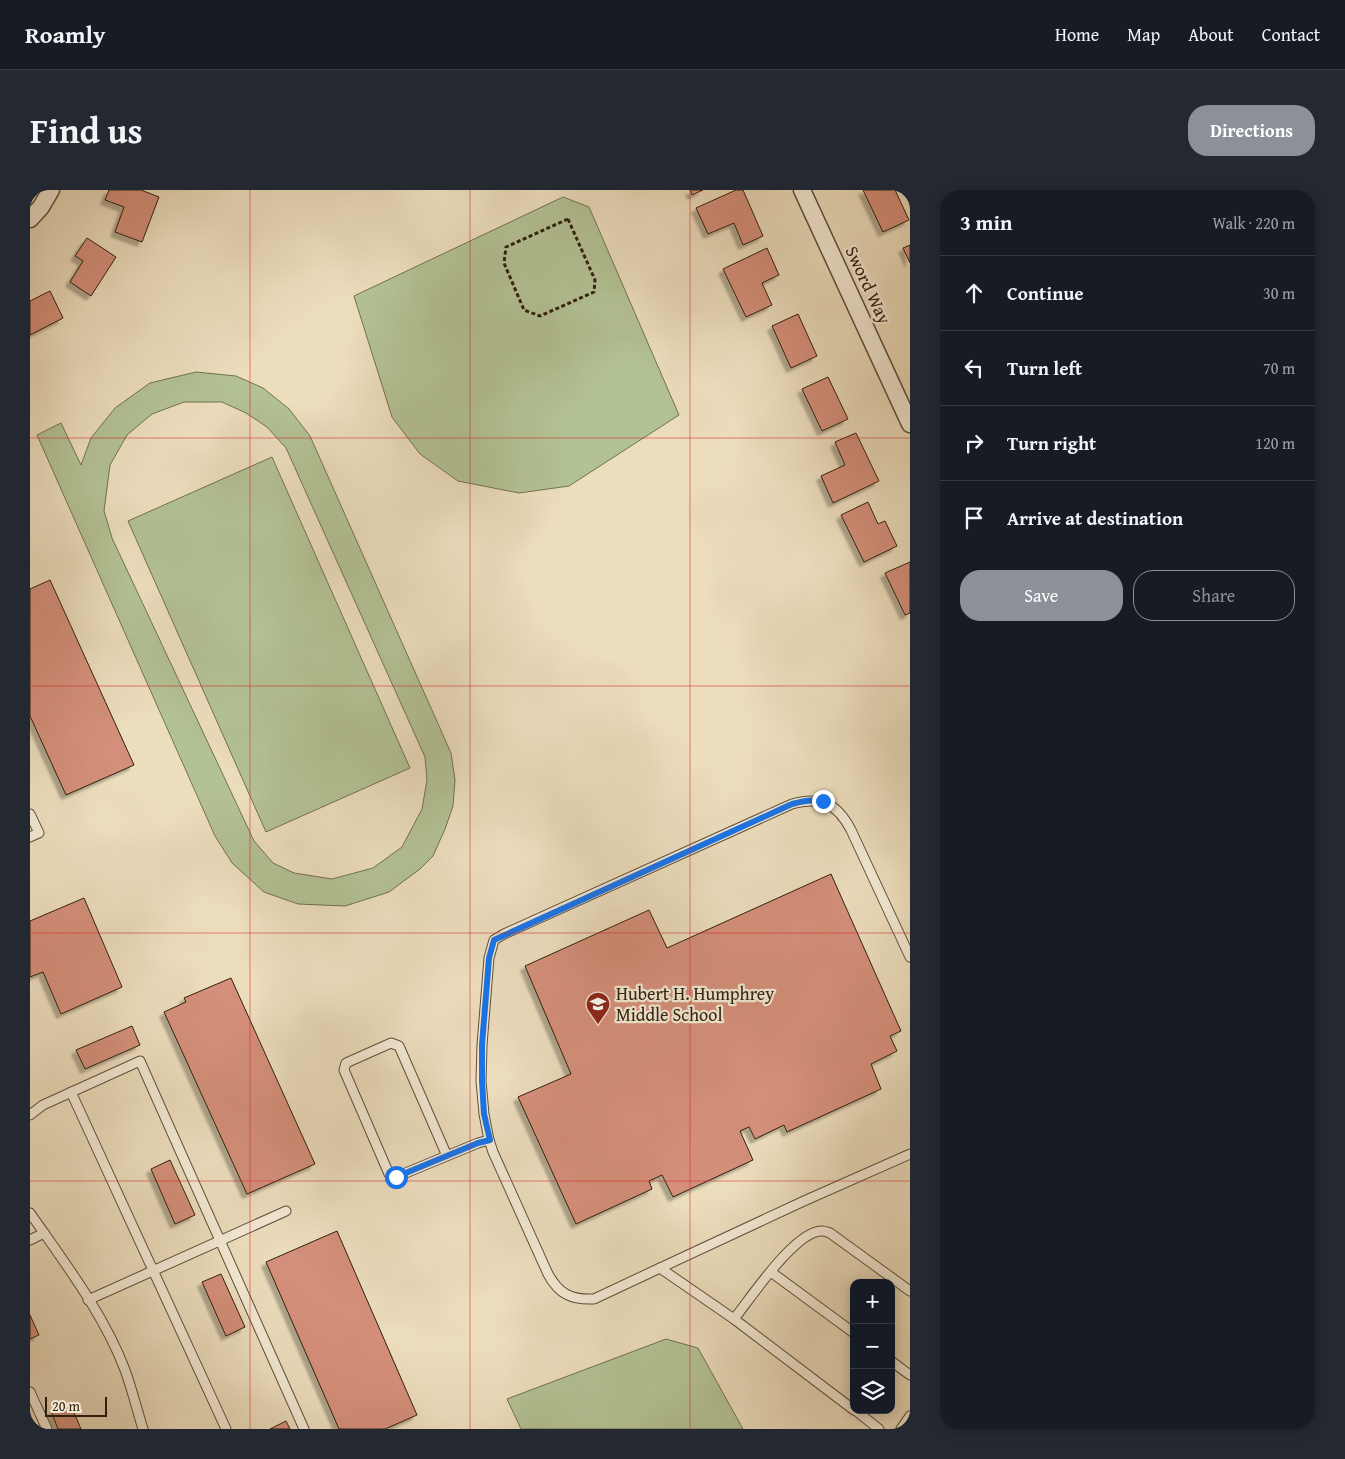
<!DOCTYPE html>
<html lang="en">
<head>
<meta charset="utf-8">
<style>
  :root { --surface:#171b24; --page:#242831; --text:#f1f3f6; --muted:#9ea1a6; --line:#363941; --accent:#8c9099 }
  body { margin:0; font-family:"Gentium Book Plus",serif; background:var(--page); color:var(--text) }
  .controls { position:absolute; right:15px; bottom:15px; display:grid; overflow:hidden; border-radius:10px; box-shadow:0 2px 12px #0003 }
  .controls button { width:45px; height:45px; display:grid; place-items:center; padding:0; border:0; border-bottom:1px solid var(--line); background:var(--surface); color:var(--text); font:25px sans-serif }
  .scale { position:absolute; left:15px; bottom:12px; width:62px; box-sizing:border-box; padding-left:5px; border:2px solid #30200d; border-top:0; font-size:14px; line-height:18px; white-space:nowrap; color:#30200d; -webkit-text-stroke:4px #f3e9d4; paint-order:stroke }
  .stop { position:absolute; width:15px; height:15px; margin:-11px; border:4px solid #1a73e8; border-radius:50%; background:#fff }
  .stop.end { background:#1a73e8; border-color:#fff; box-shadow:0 1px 5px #0008 }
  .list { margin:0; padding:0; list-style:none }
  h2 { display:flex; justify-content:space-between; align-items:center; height:65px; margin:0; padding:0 20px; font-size:21px }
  h2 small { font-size:16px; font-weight:400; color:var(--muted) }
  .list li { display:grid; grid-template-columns:32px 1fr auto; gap:15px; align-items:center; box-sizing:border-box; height:75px; padding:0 20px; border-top:1px solid var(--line) }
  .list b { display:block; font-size:19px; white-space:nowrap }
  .list em { font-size:16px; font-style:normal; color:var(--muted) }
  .actions { display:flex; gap:10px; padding:15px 20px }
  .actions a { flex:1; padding:11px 0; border:1px solid var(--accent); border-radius:20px; text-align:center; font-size:18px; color:var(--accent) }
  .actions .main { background:var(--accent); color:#fff }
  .icon { flex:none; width:28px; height:28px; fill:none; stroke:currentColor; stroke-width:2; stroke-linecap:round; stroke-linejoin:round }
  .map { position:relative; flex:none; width:880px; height:1239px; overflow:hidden; border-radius:20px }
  header { display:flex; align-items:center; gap:30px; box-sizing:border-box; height:70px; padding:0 25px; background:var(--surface); border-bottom:1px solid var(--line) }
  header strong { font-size:24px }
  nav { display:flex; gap:28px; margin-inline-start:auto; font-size:18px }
  .intro { display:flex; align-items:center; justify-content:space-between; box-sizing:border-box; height:120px; padding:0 30px }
  h1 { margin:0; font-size:35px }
  .button { padding:12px 22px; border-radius:20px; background:var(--accent); color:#fff; font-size:18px; font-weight:700 }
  main { display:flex; gap:30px; padding:0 30px }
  aside { flex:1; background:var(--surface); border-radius:20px; box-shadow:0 2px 12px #0003 }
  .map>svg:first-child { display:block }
  .green { fill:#b3c294; stroke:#727150; fill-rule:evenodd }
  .building { fill:#d48f7a; stroke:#30200d; filter:url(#shadow) }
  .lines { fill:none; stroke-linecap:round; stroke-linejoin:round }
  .lane-casing { stroke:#5f4f39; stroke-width:11 }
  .street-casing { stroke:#5f4f39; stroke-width:19 }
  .path { stroke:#30200d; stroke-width:3; stroke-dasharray:4 2.5; stroke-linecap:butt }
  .lane { stroke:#f3e9d4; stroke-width:9 }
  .street { stroke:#f3e9d4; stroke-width:16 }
  .route { stroke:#1a73e8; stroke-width:6 }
  .grid { fill:none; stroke:#d62828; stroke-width:1; stroke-opacity:0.55 }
  .labels { text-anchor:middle; stroke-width:4.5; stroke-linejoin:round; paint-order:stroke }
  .street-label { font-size:18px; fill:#30200d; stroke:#f3e9d4 }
  .poi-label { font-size:18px; fill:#30200d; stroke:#f3e9d4; text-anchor:start }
</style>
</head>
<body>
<header>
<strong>Roamly</strong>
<nav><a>Home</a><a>Map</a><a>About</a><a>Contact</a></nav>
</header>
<div class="intro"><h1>Find us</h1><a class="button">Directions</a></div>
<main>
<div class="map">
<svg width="880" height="1239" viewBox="0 0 880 1239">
  <defs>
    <filter id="shadow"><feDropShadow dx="-4.5" dy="4.5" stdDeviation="1" flood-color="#0004"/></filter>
  </defs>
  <rect width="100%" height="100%" fill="#ecddbd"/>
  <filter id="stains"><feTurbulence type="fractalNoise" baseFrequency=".004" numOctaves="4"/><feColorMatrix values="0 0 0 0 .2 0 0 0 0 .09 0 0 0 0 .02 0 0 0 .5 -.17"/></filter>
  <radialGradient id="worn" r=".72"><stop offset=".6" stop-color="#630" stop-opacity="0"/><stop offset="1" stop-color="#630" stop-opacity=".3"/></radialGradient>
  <g class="green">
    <polygon points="533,7 559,17 649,225 539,296 489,303 428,291 390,264 362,227 324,106"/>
    <path d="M 166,182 L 206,186 L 233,198 L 259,219 L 280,246 L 421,563 L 425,590 L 423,616 L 415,639 L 403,666 L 390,679 L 359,702 L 315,716 L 268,714 L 234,702 L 202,673 L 185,646 L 7,245 L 31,233 L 51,275 L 61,248 L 85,218 L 120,193 ZM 154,212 L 192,212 L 216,223 L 237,237 L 256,258 L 395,567 L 397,590 L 392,619 L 372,657 L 343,678 L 302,689 L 264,683 L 243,673 L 224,651 L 82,348 L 74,321 L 80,275 L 97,245 L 122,224 Z"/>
    <polygon points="242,267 380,578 236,642 98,331"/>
    <polygon points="636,1149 668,1158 713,1239 491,1239 477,1209"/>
  </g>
  <g class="building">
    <polygon points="79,0 111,0 129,7 112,52 85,42 94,17 75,10"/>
    <polygon points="660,0 673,0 662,5"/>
    <polygon points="706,0 713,0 733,46 713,55 704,33 678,44 666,18"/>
    <polygon points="833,0 865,0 879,30 853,42"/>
    <polygon points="57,48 86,67 61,106 40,92 53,71 45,66"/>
    <polygon points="880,55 880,73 873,58"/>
    <polygon points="737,58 749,85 732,93 742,115 716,127 693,79"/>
    <polygon points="20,101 33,128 0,145 0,111"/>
    <polygon points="768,124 787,166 761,178 742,136"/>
    <polygon points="798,187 818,229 792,241 772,199"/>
    <polygon points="826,243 849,291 803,313 791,286 815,275 805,252"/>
    <polygon points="838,312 848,334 855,331 867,356 834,372 811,325"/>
    <polygon points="880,372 880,423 875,425 855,383"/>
    <polygon points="20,390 104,575 36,605 0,526 0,399"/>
    <polygon points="801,684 871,841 860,846 867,861 841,874 851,899 757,942 754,935 725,949 719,937 710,941 723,970 643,1007 632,985 619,991 622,999 546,1034 488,907 541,884 495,776 619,720 637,758"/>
    <polygon points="54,708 92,797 31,824 13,782 0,787 0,731"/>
    <polygon points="201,788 285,974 217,1004 134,822 156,812 154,808"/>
    <polygon points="102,836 110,855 55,879 46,860"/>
    <polygon points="140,970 165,1025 145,1034 121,979"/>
    <polygon points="307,1041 387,1225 355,1239 309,1239 236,1072"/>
    <polygon points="191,1084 215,1137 196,1146 172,1092"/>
    <polygon points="0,1125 9,1145 0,1149"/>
    <polygon points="40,1213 51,1239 28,1239 21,1221"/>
    <polygon points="256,1231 260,1239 240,1239"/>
  </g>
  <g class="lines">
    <defs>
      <g id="lane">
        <polyline points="0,624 9,643 0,647"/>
        <polyline points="41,902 196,1239"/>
        <polyline points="0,925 13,915 110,871 274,1239"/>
        <path d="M 459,950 L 454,924 L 451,891 L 452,855 L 459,768 L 464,750 L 474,744 L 762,614 C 791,606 807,613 821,640 L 880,767"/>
        <path d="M 417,966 L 369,856 L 361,853 L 316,873 L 314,880 L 359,984 L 366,987 L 448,953 L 459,950 L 463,962 L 518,1084 C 529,1104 541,1110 564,1109 L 630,1078 L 704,1129 L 824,1220"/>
        <path d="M 0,1023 C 34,1072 74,1124 95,1180 C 102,1199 107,1220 113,1239"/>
        <polyline points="0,1050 14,1043"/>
        <polyline points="630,1078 774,1011 880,964"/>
        <polyline points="741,1082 824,1143"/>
        <polyline points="58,1110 256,1021"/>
        <path d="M 704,1129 C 720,1109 767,1038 793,1041 C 795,1041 797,1042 800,1043 L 880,1101"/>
        <polyline points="861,1171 880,1185"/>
        <polyline points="0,1202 17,1239"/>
        <polyline points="825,1220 849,1239"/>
        <polyline points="871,1239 880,1226"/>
      </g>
      <g id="street">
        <polyline points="772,0 880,234"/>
        <polyline points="0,29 11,17 21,0"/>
      </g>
    </defs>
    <use href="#lane" class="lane-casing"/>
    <use href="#street" class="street-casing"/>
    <polygon class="path" points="538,29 565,90 564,102 510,126 494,120 474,73 476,57"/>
    <use href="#lane" class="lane"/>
    <use href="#street" class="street"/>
  </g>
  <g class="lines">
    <path class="route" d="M 366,987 L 448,953 L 460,950 L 454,924 L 452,891 L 452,855 L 459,768 L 464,750 L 762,614 C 773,611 782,609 793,611"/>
  </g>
  <path class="grid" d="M 220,0 L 220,1239M 440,0 L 440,1239M 660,0 L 660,1239M 0,248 L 880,248M 0,496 L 880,496M 0,743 L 880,743M 0,991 L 880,991"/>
  <defs>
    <symbol id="school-pin" viewBox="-11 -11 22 30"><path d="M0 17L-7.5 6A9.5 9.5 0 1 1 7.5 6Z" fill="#8f2418" stroke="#f3e9d4"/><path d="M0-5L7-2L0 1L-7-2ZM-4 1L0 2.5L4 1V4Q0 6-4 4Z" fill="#fff"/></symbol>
  </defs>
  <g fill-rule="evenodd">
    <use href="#school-pin" x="554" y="800" width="28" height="38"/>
  </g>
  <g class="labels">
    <g class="street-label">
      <text transform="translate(838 95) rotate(65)" y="6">Sword Way</text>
    </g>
    <g class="poi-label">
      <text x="586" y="810">Hubert H. Humphrey<tspan x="586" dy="21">Middle School</tspan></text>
    </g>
  </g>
  <rect width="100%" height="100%" filter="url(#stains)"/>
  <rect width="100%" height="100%" fill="url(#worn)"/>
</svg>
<div class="controls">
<button>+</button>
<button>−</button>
<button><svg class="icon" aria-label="layers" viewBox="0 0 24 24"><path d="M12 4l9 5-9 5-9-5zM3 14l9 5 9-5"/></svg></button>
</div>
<div class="scale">20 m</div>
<div class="stop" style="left:366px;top:987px"></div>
<div class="stop end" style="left:793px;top:611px"></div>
</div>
<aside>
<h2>3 min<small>Walk · 220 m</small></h2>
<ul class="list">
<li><svg class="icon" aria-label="ahead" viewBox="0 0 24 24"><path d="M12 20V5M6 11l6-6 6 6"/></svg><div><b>Continue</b></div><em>30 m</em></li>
<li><svg class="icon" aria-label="left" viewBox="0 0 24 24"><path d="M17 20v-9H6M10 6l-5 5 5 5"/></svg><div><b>Turn left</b></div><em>70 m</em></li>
<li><svg class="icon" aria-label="right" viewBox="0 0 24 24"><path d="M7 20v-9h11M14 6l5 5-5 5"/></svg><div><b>Turn right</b></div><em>120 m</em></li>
<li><svg class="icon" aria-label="arrive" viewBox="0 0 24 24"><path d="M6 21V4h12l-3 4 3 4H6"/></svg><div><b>Arrive at destination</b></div></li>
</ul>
<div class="actions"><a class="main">Save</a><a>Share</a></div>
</aside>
</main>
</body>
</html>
